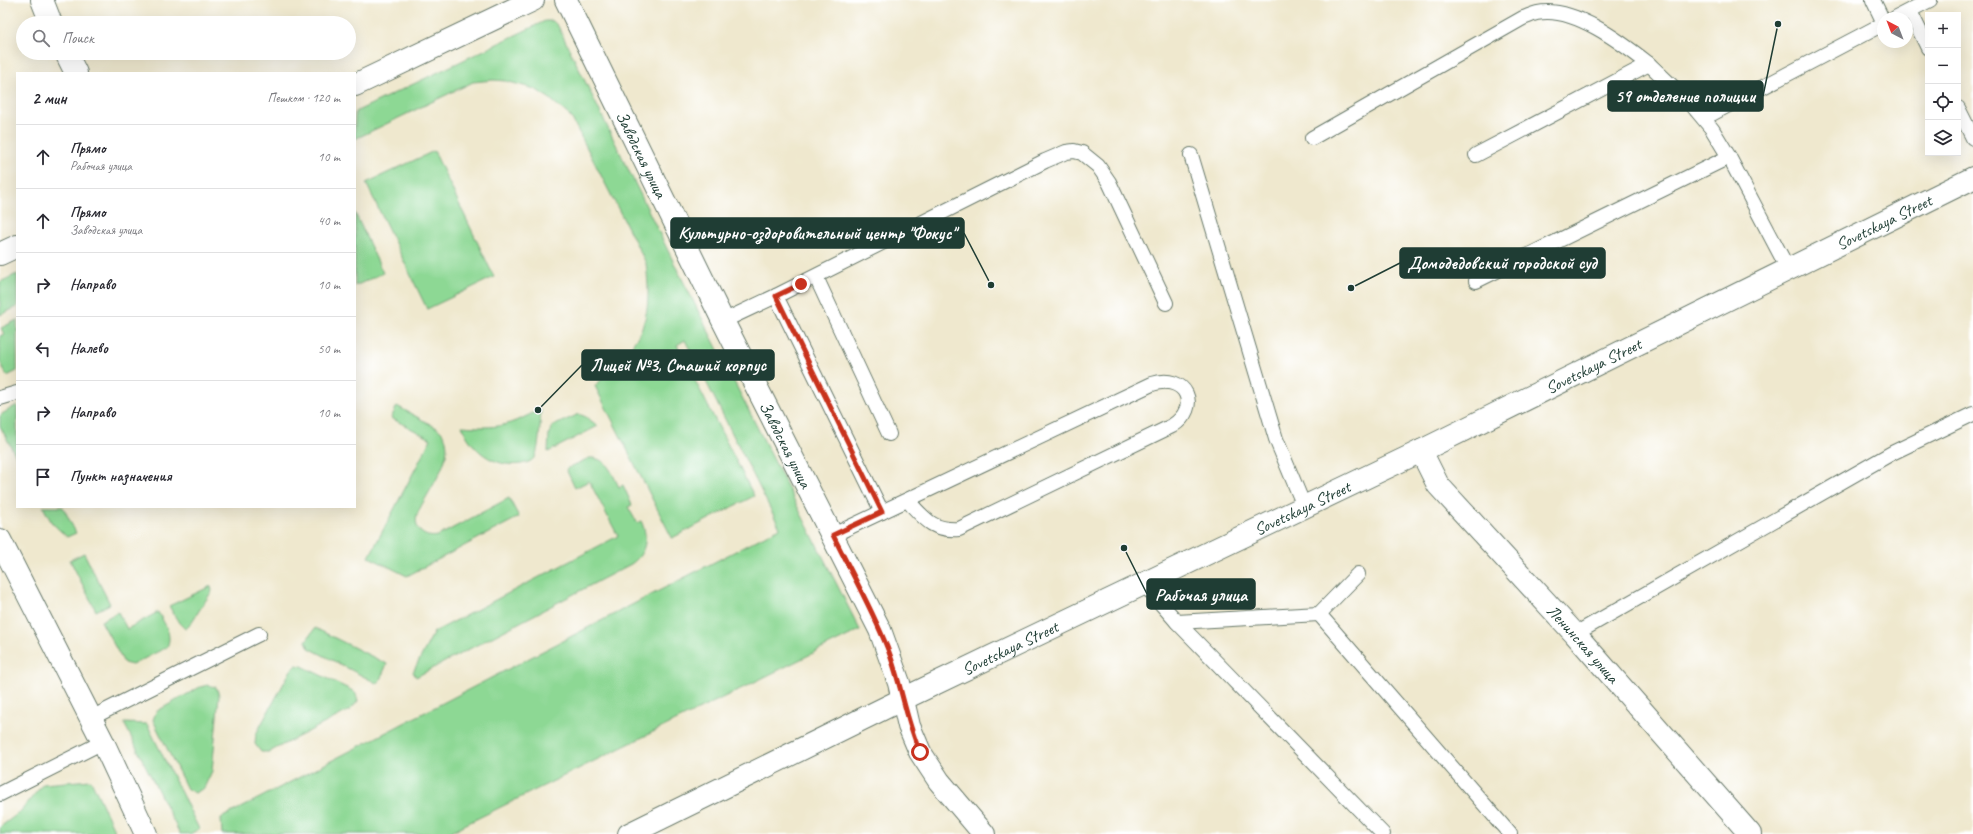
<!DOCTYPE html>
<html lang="ru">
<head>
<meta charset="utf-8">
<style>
  :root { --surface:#fff; --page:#f2f2f3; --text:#2b2b33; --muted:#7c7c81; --line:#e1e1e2 }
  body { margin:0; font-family:Caveat,sans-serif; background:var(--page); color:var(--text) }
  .controls { position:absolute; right:12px; top:12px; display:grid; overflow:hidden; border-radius:0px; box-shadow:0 4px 16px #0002 }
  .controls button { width:36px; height:36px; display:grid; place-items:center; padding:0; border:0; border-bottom:1px solid var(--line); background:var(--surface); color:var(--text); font:20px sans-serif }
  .compass { position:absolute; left:1877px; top:12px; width:36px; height:36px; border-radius:50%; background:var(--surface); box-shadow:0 4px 16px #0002; rotate:318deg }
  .stop { position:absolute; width:12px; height:12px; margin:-9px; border:3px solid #c8321e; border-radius:50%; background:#fff }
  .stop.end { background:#c8321e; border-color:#fff; box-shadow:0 1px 4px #0008 }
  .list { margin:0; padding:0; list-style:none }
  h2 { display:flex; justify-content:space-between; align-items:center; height:52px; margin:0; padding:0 16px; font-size:17px }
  h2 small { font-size:13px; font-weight:400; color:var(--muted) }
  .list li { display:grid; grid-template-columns:26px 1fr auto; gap:12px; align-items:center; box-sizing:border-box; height:64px; padding:0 16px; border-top:1px solid var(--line) }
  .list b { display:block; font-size:15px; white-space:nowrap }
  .list p { margin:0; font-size:13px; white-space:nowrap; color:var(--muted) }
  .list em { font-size:13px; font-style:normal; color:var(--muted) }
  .icon { flex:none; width:22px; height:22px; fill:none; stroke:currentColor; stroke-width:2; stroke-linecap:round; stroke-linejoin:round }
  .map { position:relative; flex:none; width:1973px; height:834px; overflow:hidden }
  .search { position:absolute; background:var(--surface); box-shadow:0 4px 16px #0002; left:16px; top:16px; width:340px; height:44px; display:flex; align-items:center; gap:10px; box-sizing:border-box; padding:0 14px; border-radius:22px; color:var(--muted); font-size:15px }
  .panel { position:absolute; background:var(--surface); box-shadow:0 4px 16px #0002; left:16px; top:72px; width:340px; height:436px; border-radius:0px }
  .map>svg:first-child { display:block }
  .green { fill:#8dd894; stroke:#568a64 }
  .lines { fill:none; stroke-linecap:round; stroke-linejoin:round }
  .lane-casing { stroke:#68796a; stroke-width:16 }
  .street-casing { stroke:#68796a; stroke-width:24 }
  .secondary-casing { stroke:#68796a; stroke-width:24 }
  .lane { stroke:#fff; stroke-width:14 }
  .street { stroke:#fff; stroke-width:22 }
  .secondary { stroke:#fff; stroke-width:22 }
  .route { stroke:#c8321e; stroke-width:5 }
  .labels { text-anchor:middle; stroke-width:4; stroke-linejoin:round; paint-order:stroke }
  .street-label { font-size:17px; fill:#1f3d34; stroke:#fff }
  .leader { fill:none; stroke:#1f3d34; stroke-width:1.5 }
  .callout-dot { fill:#1f3d34; stroke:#fff; stroke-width:1.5 }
  .callout { fill:#1f3d34; stroke:#1f3d34; stroke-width:1.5 }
  .callout-label { font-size:18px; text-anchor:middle; font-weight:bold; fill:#fff }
</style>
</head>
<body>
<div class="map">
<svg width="1973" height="834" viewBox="0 0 1973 834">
  <rect width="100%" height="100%" fill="#fff"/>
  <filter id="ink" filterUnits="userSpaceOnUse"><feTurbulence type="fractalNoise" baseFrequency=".025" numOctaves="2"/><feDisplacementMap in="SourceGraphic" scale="8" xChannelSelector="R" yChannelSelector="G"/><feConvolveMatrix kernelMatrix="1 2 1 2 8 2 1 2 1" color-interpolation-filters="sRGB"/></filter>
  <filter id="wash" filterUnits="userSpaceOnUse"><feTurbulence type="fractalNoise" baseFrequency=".012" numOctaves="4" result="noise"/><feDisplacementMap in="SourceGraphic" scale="16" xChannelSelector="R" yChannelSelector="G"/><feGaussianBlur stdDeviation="0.9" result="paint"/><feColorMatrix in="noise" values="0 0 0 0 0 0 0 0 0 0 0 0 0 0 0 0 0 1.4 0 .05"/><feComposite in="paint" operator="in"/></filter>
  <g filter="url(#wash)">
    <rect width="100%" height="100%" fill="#efe8ce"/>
    <g class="green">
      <path d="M 545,21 L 553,21 L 558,26 L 677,269 L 860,630 L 446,834 L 222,834 L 221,818 L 780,528 L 685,340 L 677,345 L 754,496 L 672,538 L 595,386 C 639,341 654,328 646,263 L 571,117 L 549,98 L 535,89 L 506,81 L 493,80 L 473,82 L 355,139 L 355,112 Z"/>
      <polygon points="434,151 494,277 427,309 366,183"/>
      <polygon points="355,213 383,273 355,286"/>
      <polygon points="17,274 17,307 0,315 0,282"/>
      <polygon points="17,320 17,371 7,376 0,362 0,336 4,334 1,328"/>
      <polygon points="17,405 17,458 0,426 0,416 2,414"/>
      <path d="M 397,406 L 437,428 C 465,449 425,493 417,515 C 413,530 425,539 438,536 L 509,498 L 519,517 L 407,576 L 369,557 L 431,439 L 391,418 Z"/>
      <path d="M 541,409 C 540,420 540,450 534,458 C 531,462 526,463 521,464 C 494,468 471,450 462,426 C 500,429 507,426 541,409 Z"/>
      <polygon points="579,414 586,417 598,426 548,452 549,434 553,426"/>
      <path d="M 589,458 C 607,457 612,473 619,487 L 623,485 L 632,505 L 628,507 L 637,523 L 641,521 C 649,537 646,554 631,564 L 416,677 L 413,672 L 434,632 L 618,536 L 589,481 L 575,488 L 566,469 Z"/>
      <polygon points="43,507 63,507 76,533 67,537 52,523"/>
      <polygon points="84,553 110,604 96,611 70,560"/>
      <polygon points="211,586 212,591 189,626 185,629 179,623 169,606"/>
      <path d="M 118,612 L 127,629 L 158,612 C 164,623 173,634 167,647 L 132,665 L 124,663 L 101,621 Z"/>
      <polygon points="315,628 387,664 378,684 309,648 306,641"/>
      <polygon points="296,665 302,666 353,691 356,694 358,701 350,710 269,752 261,752 255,744 256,734 291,670"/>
      <polygon points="208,685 216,687 219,695 212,771 204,788 195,793 187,789 153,720 156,712 159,710 200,687"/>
      <polygon points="124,723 147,724 199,829 190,834 180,834"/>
      <polygon points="91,780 116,834 0,834 0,827 20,812 43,784"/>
    </g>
  </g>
  <g filter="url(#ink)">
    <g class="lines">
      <defs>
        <g id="lane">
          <polyline points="1873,0 1883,21"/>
          <polyline points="1910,11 1928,48"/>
          <polyline points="1895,18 1930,0"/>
          <polyline points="1958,108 1973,138"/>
          <polyline points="1704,118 1883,24"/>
          <path d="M 1312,138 L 1523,18 C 1527,17 1532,14 1537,13 C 1573,5 1622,43 1649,64"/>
          <polyline points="1191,155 1276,439 1304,506"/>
          <polyline points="1476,155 1649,64 1692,105 1712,129 1729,157 1788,269"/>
          <polyline points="816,277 889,434"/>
          <polyline points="1476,281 1729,157"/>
          <polyline points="776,296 1045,161 1066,152 1074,151 1082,153 1098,166 1109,182 1166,303"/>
          <polyline points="723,321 776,296 882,512"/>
          <polyline points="0,398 17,393"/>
          <path d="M 833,535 L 907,500 C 924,518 932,531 959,529 L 1172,426 C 1202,407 1186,373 1152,384 L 907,500"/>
          <polyline points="1143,583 1177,622 1319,614 1358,574"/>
          <polyline points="1319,614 1510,834"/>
          <polyline points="1177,622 1383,834"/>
          <polyline points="1575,634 1892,453 1973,414"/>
          <polyline points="91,718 259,634"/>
          <polyline points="0,794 103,742"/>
        </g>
        <g id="street">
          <polyline points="42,0 51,23"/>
          <path id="s1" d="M 566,0 L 723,321 L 880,630 L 899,683 L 909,726 L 920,752 L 939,781 L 984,834"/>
          <polyline points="66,53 76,73"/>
          <polyline points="355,85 533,0"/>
          <polyline points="0,254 17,246"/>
          <path id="s2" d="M 1421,451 L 1438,485 L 1575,634 L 1750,834"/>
          <polyline points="0,540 103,742 146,834"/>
        </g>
        <g id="secondary">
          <path id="s3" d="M 629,834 L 903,699 L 1421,451 L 1973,178"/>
        </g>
      </defs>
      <use href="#lane" class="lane-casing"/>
      <use href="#street" class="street-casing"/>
      <use href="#secondary" class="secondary-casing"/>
      <use href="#lane" class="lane"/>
      <use href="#street" class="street"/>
      <use href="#secondary" class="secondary"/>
    </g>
  </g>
  <g class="lines" filter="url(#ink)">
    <path class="route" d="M 801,284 L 776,296 L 882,512 L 833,535 C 851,572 872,609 887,647 C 901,681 905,718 920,752"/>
  </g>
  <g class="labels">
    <g class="street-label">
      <text dy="6" stroke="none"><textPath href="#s1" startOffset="172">Заводская улица</textPath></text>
      <text dy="6" stroke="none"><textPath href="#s3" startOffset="1396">Sovetskaya Street</textPath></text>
      <text dy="6" stroke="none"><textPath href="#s3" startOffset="1072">Sovetskaya Street</textPath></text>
      <text dy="6" stroke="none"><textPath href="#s1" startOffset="496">Заводская улица</textPath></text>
      <text dy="6" stroke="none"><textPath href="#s3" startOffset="748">Sovetskaya Street</textPath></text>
      <text dy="6" stroke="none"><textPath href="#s2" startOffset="253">Ленинская улица</textPath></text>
      <text dy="6" stroke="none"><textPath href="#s3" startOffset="424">Sovetskaya Street</textPath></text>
    </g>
  </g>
  <path class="leader" d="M1778 24L1763 96M991 285L964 233M1351 288L1400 263M538 410L582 365M1124 548L1147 594"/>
  <g class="callout-dot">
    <circle cx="1778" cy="24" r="4"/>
    <circle cx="991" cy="285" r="4"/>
    <circle cx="1351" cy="288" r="4"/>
    <circle cx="538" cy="410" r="4"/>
    <circle cx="1124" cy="548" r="4"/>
  </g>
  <g class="callout">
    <rect x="1608" y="81" width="155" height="30" rx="4"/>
    <rect x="671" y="218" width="293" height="30" rx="4"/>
    <rect x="1400" y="248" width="205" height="30" rx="4"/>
    <rect x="582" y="350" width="192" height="30" rx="4"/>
    <rect x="1147" y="579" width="108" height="30" rx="4"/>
  </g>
  <g class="callout-label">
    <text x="1685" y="102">59 отделение полиции</text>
    <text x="817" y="239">Культурно-оздоровительный центр "Фокус"</text>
    <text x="1502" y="269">Домодедовский городской суд</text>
    <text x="678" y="371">Лицей №3, Сташий корпус</text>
    <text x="1201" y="601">Рабочая улица</text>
  </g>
</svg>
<div class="controls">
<button>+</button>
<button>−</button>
<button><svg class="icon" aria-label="locate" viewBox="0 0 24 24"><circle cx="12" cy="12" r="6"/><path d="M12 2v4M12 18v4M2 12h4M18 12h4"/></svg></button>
<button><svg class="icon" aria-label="layers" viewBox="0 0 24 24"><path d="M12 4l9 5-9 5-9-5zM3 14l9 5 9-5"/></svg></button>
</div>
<svg class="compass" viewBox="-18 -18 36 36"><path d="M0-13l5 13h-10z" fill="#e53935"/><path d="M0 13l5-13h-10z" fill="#7c7c81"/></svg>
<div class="stop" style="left:920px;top:752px"></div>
<div class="stop end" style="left:801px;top:284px"></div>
<div class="search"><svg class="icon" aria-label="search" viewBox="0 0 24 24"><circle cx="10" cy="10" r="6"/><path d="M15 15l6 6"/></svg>Поиск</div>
<section class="panel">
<h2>2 мин<small>Пешком · 120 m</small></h2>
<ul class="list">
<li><svg class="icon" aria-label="ahead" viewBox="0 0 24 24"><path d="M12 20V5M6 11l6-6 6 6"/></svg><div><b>Прямо</b><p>Рабочая улица</p></div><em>10 m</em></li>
<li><svg class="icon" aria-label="ahead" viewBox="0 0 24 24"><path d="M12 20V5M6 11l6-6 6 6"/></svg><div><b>Прямо</b><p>Заводская улица</p></div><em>40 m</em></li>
<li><svg class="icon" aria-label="right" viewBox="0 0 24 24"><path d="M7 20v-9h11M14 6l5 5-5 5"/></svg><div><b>Направо</b></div><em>10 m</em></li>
<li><svg class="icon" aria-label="left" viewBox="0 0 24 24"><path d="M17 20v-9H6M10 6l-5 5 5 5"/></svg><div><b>Налево</b></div><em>50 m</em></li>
<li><svg class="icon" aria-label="right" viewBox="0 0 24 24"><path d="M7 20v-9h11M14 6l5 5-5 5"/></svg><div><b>Направо</b></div><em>10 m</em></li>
<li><svg class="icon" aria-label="arrive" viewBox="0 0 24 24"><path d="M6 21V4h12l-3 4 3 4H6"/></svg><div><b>Пункт назначения</b></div></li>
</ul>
</section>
</div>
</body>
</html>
